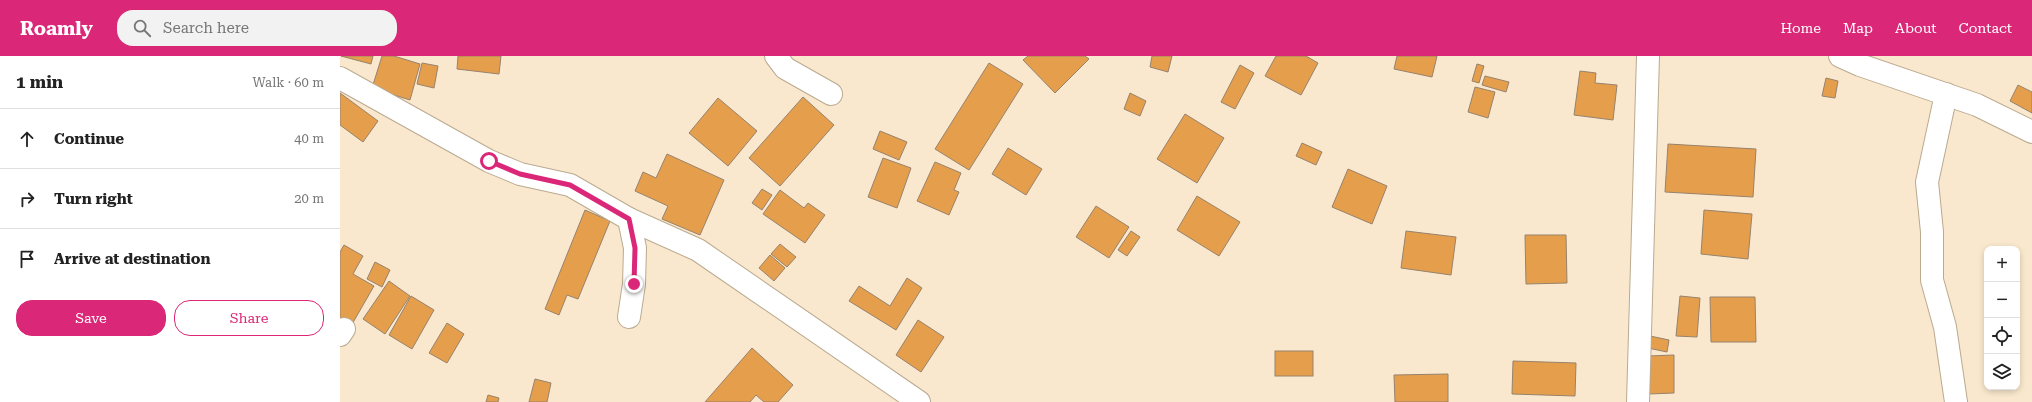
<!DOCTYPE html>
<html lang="en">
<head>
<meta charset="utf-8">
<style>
  :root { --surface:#fff; --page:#f2f2f2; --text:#222; --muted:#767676; --line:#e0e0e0; --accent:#db2777 }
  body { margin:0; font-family:"Roboto Serif",serif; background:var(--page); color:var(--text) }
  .controls { position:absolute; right:12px; bottom:12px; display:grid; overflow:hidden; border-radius:8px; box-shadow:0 2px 6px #0003 }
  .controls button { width:36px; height:36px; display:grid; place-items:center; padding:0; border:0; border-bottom:1px solid var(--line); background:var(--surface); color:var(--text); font:20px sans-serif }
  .stop { position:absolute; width:12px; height:12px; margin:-9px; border:3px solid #db2777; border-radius:50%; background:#fff }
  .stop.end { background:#db2777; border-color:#fff; box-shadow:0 1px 4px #0008 }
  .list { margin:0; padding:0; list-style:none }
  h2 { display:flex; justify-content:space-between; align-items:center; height:52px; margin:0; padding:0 16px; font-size:17px }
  h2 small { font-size:13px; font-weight:400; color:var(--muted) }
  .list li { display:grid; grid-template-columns:26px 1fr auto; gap:12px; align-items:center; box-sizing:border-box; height:60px; padding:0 16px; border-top:1px solid var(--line) }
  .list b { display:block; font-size:15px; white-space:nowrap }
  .list em { font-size:13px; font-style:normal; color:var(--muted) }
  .actions { display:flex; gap:8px; padding:12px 16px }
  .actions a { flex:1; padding:9px 0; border:1px solid var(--accent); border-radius:16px; text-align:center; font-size:14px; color:var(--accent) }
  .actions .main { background:var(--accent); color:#fff }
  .icon { flex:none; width:22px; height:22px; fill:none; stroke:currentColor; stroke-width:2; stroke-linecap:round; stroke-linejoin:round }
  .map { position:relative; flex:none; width:1692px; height:346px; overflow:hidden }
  header { display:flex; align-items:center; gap:24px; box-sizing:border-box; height:56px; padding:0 20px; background:var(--accent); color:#fff }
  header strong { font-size:19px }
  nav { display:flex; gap:22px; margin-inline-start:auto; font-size:14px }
  .search { width:280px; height:36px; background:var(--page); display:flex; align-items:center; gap:10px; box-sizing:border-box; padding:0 14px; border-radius:16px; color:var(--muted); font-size:15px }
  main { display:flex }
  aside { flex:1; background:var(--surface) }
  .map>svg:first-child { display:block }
  .building { fill:#e59f4c; stroke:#97826c }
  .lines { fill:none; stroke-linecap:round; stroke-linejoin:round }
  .minor-casing { stroke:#baaa90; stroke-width:24 }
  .minor { stroke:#fff; stroke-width:22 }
  .route { stroke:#db2777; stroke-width:5 }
</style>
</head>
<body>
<header>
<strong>Roamly</strong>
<div class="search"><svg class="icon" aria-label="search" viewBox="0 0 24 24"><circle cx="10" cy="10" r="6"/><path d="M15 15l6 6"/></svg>Search here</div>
<nav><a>Home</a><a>Map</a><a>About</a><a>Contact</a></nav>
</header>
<main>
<aside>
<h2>1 min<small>Walk · 60 m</small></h2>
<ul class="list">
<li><svg class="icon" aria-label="ahead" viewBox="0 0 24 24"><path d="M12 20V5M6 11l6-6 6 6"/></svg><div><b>Continue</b></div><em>40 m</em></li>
<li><svg class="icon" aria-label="right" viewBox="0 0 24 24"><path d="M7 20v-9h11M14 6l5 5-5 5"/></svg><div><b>Turn right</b></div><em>20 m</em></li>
<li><svg class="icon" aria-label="arrive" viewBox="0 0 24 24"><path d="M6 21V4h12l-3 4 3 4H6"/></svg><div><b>Arrive at destination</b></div></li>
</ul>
<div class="actions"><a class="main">Save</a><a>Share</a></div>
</aside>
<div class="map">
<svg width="1692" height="346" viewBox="0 0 1692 346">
  <rect width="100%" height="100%" fill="#f9e8cd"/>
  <g class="building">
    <polygon points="1,0 33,0 31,8"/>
    <polygon points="42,0 54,0 80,8 70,44 32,32"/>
    <polygon points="118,0 161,0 159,18 117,13"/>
    <polygon points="688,0 745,0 749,3 715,37 683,4"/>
    <polygon points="812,0 832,0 828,16 810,11"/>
    <polygon points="936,0 966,0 978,7 961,39 925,20"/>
    <polygon points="1057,0 1097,0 1092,21 1054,13"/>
    <polygon points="82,7 98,10 94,32 77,28"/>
    <polygon points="649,7 683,28 629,114 595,93"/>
    <polygon points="1137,8 1144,10 1139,27 1132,25"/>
    <polygon points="900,9 914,17 895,53 881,46"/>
    <polygon points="1240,15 1256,17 1255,27 1277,29 1273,64 1234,59"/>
    <polygon points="1145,20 1169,26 1166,36 1142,29"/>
    <polygon points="1486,22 1498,25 1495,42 1482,40"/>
    <polygon points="1678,29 1692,36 1692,57 1670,45"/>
    <polygon points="1135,31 1155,36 1148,62 1128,56"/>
    <polygon points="0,37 38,65 23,86 0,69"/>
    <polygon points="790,37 806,45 800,60 784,53"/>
    <polygon points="463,41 494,69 440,130 409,102"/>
    <polygon points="378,42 417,75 388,110 349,77"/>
    <polygon points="845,58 884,82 857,127 817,103"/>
    <polygon points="540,75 567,86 559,104 533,93"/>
    <polygon points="962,87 982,96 976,109 956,100"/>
    <polygon points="1328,88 1416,93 1413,141 1325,136"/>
    <polygon points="668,92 702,113 686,139 652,118"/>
    <polygon points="327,98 384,124 360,179 322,163 328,150 295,135 303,116 316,122"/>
    <polygon points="543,102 571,112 557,152 528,141"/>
    <polygon points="595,106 621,117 614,134 619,136 609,159 577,145"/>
    <polygon points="1008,113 1047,130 1032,168 992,151"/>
    <polygon points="422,133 432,139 422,154 412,147"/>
    <polygon points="440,134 464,152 468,147 485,159 465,187 423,158"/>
    <polygon points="857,140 900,166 879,200 837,174"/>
    <polygon points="756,150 789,171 769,202 736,181"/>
    <polygon points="245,154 270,165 238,243 227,239 219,259 205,253"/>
    <polygon points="1364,154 1412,158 1408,203 1361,198"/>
    <polygon points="791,175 800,181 787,200 778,194"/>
    <polygon points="1066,175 1116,181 1111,219 1061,212"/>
    <polygon points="1185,179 1226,179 1227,227 1186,228"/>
    <polygon points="440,188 456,201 447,211 431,198"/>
    <polygon points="4,189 23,200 13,218 34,230 11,270 0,264 0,196"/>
    <polygon points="430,199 445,212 434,225 419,212"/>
    <polygon points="35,206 50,214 42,231 27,223"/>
    <polygon points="567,222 582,232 556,274 509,245 519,230 550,250"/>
    <polygon points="49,225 70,240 45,278 23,263"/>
    <polygon points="71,240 94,254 72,293 49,279"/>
    <polygon points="1340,240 1360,242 1357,281 1336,280"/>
    <polygon points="1370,241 1415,241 1416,286 1371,286"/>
    <polygon points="578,264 604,281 581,316 556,299"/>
    <polygon points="107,267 124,278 107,307 89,297"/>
    <polygon points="1310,280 1329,284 1327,296 1308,292"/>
    <polygon points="412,292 453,329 438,346 424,346 416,339 410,346 365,346"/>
    <rect x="935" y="295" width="38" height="25"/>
    <polygon points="1334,299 1334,337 1309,338 1308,300"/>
    <polygon points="1173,305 1236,307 1235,340 1172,338"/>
    <polygon points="1108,318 1108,346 1055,346 1054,319"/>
    <polygon points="195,323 211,327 207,346 189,346"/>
    <polygon points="148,339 159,342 158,346 146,346"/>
  </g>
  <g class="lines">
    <defs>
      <g id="minor">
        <polyline points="436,0 445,12 491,38"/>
        <polyline points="1500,0 1520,9 1637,49 1692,76"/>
        <polyline points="0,22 149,105 180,118 230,129 289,163 295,192 294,228 289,261"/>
        <polyline points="1606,38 1587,126 1592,176 1592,224 1605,271 1616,346"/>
        <polyline points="289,163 358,194 579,346"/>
        <polyline points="0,279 4,273"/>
        <polyline points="1298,346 1308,0"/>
      </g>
    </defs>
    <use href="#minor" class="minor-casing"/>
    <use href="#minor" class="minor"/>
  </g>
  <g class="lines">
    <polyline class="route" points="149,105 180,118 230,129 289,163 295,192 294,228"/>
  </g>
</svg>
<div class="controls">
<button>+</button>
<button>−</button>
<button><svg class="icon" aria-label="locate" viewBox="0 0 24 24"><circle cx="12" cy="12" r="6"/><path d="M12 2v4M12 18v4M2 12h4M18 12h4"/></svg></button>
<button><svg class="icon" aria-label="layers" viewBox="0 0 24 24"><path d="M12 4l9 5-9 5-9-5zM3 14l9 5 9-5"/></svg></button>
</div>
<div class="stop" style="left:149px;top:105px"></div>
<div class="stop end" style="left:294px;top:228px"></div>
</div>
</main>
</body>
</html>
